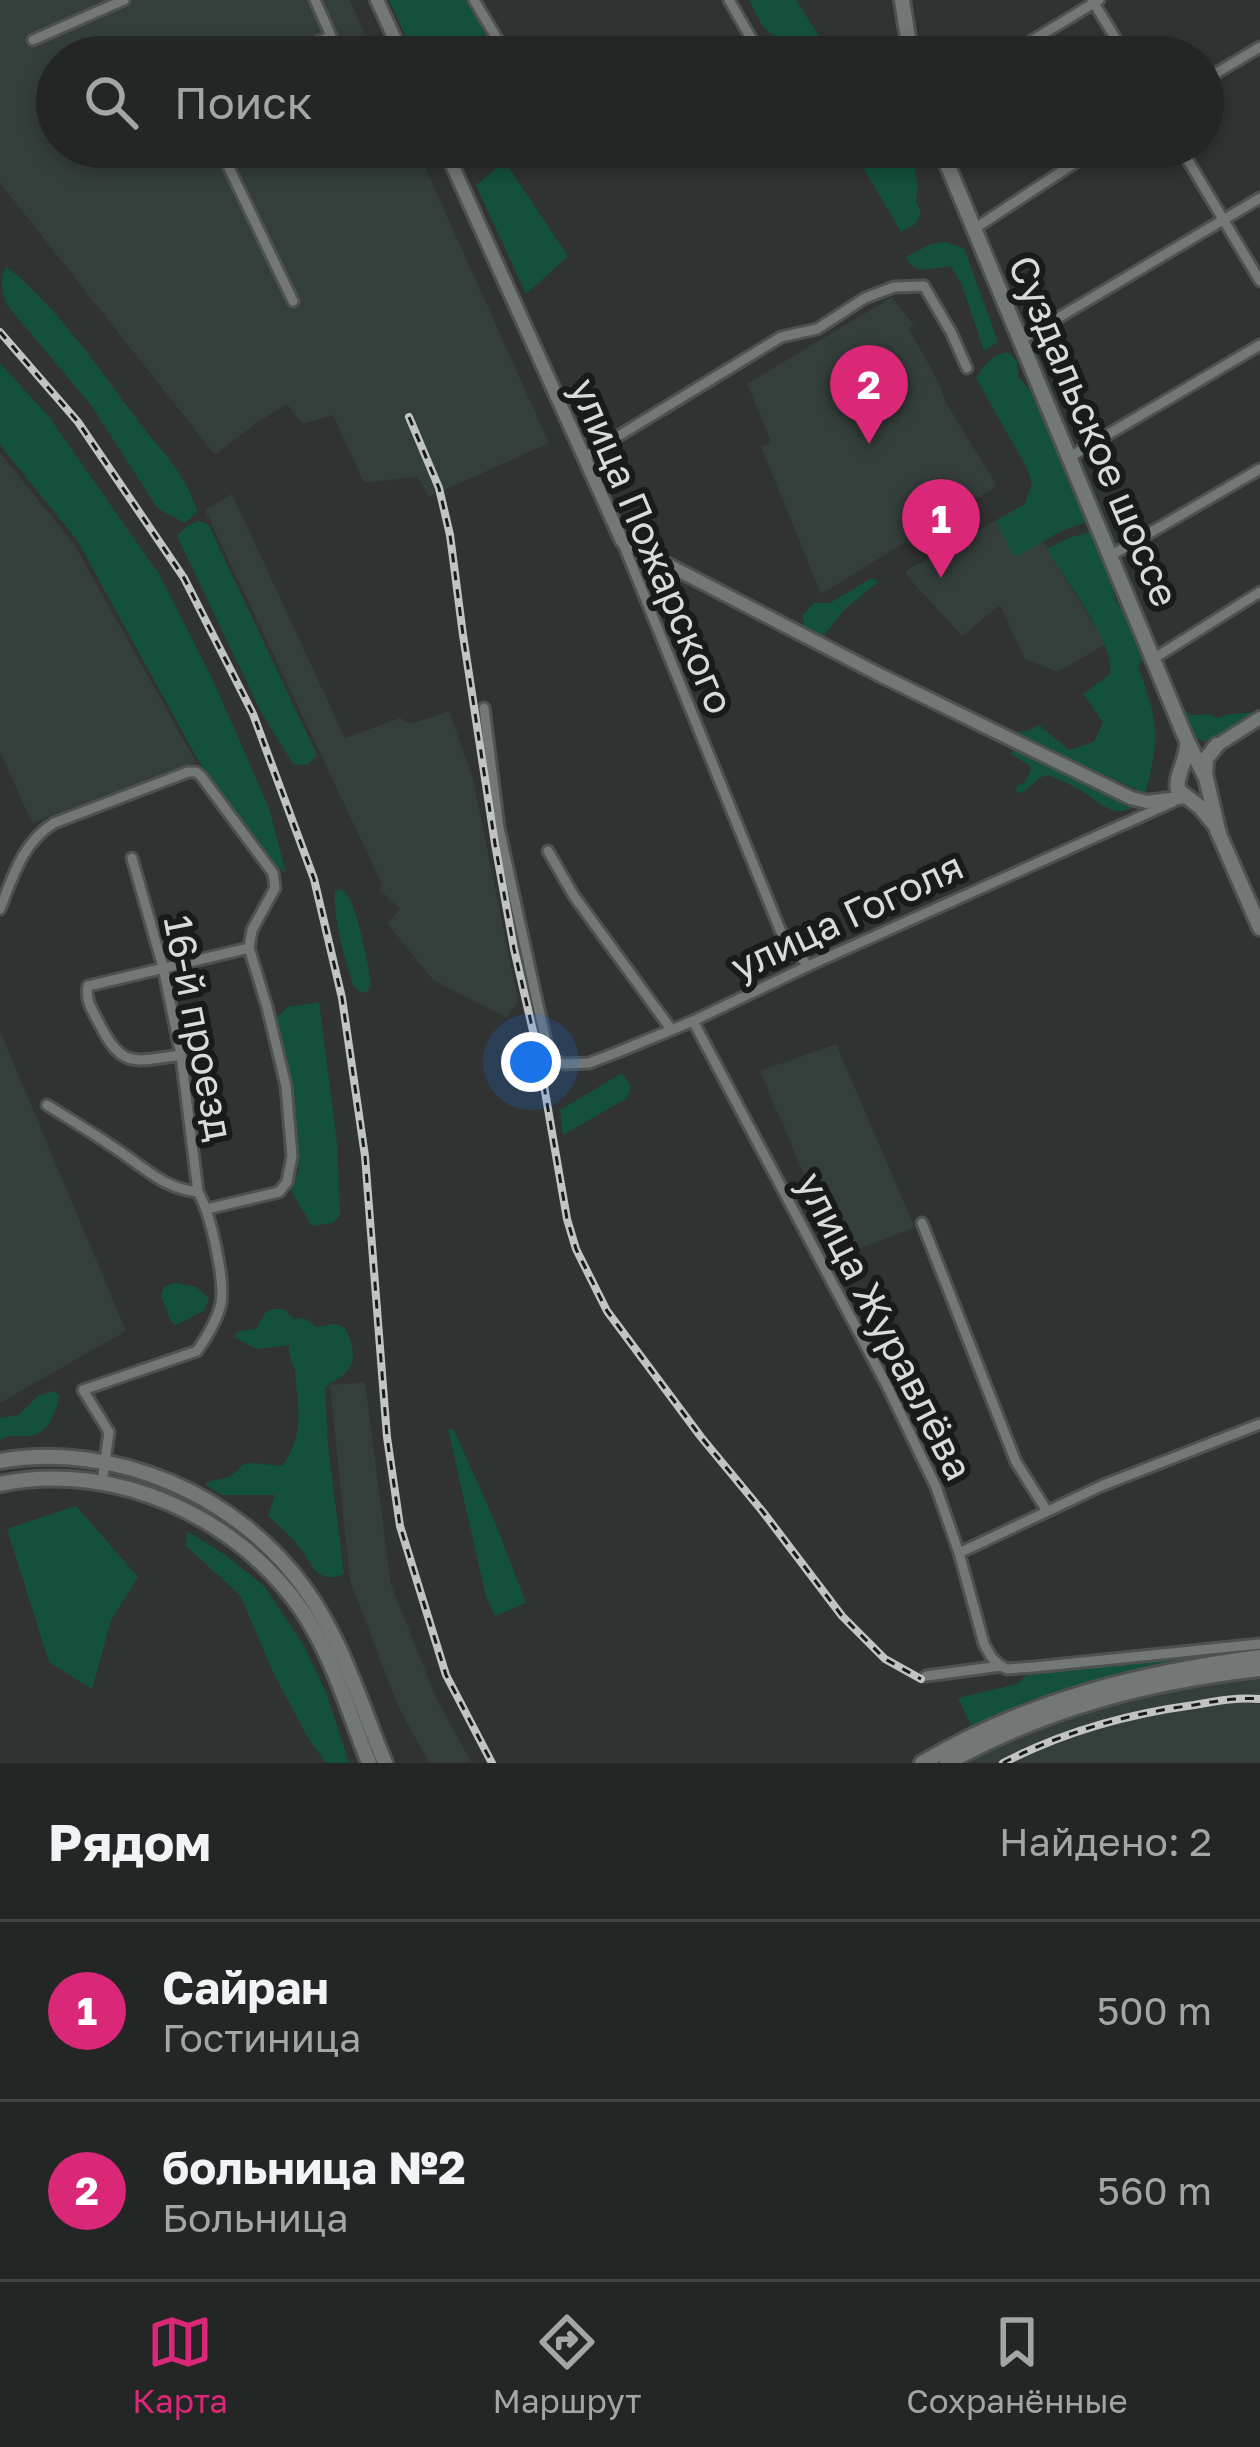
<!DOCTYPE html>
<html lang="ru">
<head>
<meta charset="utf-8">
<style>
  :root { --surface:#242626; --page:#303232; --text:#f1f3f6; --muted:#a3a5a7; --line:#414343; --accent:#db2777 }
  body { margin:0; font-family:"Golos Text",sans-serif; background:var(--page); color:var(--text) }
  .you { position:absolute; left:531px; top:1062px; width:42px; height:42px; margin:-30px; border:9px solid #fff; border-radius:50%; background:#1a73e8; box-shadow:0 0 0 18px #1a73e833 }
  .badge { display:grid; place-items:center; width:78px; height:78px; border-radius:50%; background:var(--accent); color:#fff; font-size:39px; font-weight:700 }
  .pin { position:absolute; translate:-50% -99px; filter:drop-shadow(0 3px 6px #0008) }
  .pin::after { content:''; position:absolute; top:63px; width:42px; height:36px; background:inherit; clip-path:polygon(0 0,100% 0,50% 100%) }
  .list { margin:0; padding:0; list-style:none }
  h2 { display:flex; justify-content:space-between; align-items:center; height:156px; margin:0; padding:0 48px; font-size:51px }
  h2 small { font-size:39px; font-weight:400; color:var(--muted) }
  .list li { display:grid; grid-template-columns:78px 1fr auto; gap:36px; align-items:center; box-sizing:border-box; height:180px; padding:0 48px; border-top:3px solid var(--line) }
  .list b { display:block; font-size:45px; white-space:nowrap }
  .list p { margin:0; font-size:39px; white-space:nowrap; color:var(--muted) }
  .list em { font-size:39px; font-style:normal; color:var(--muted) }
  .icon { flex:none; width:66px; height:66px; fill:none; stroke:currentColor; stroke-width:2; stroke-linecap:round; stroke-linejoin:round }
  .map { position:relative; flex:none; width:1260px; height:1763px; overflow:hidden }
  .search { position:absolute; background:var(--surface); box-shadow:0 6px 18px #0003; left:36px; right:36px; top:36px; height:132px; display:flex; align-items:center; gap:30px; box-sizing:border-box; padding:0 42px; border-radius:66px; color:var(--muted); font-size:45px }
  .sheet { height:516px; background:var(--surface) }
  nav { display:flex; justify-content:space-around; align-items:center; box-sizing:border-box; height:168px; border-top:3px solid var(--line); background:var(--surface); font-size:33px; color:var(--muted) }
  nav a { display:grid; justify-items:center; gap:6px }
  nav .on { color:var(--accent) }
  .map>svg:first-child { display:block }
  .built { fill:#343e3a }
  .green { fill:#14513d }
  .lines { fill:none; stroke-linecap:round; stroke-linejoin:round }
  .minor-casing { stroke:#4e5150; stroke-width:15 }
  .tertiary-casing { stroke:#4e5150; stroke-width:18 }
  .secondary-casing { stroke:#4e5150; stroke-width:20 }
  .minor { stroke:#737775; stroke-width:9 }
  .tertiary { stroke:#737775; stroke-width:12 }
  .secondary { stroke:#737775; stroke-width:14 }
  .rail-casing { stroke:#c1c4c3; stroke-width:8 }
  .rail { stroke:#191a1a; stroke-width:3; stroke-dasharray:9; stroke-linecap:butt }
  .labels { text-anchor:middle; stroke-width:12; stroke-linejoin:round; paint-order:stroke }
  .street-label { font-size:39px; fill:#d8dbda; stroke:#191a1a }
</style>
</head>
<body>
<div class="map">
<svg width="1260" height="1763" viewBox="0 0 1260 1763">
  <rect width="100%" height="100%" fill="#303332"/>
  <g class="built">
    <polygon points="0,0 350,0 375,57 57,57 57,147 416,147 549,443 429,497 417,477 364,483 333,415 302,424 287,404 255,424 215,455 0,183"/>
    <polygon points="892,297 914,325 909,329 940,385 945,401 997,486 821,594 761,447 771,442 747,384"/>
    <polygon points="0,453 74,544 196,762 32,823 0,752"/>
    <polygon points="232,494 345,738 400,718 411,724 449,711 473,779 518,1000 507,1018 433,980 387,923 400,909 379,889 382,884 205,510"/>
    <polygon points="1025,504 1045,545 1106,644 1058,672 1024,658 1000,605 962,636 908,577 906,571"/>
    <polygon points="0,1031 126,1331 0,1403"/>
    <polygon points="836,1044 915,1228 839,1256 760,1071"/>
    <polygon points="365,1382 391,1585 437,1700 472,1763 429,1763 397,1704 350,1580 330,1385"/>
    <polygon points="1260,1678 1260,1763 965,1763 1041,1729 1099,1708 1145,1695"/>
  </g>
  <g class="green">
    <polygon points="389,0 465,0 500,57 415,57"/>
    <polygon points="749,0 796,0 832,57 783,57 783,44 763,27"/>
    <polygon points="488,147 495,147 568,256 526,294 476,185 495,170 484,150"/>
    <polygon points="872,147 910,147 918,186 916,201 921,214 915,224 901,232 856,155"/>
    <path d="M 944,242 L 964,248 L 998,342 L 984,351 L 961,282 L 950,266 C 932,267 916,277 906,257 L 929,245 Z"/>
    <path d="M 6,266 C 61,311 99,369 141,425 C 163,453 188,477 197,512 L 185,523 L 158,509 L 91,405 L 7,305 C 1,291 0,279 6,266 Z"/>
    <path d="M 1008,352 L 1017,361 L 1018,376 L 1031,392 L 1087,522 L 1063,530 L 1018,556 L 1013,555 L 996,521 L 1025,504 L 1032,483 L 1026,466 L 976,378 C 984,366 992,354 1008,352 Z"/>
    <polygon points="0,363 49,417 159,574 212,678 269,808 286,873 241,838 77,540 0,445"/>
    <polygon points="198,521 208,524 317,755 308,764 294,765 261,712 177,536 186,527"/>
    <path d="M 1092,532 L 1110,574 L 1115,599 L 1125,614 L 1143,659 L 1138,666 C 1158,724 1161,733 1145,794 L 1014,732 L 1027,731 L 1039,725 L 1069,750 L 1094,742 L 1103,722 L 1083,694 L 1110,674 C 1116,645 1064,577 1047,549 L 1071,537 Z"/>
    <polygon points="872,578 878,582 846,608 824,635 804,627 803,615 814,603 830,603"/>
    <polygon points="1177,705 1191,715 1209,714 1216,718 1231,714 1260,712 1205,742 1191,735"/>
    <path d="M 1013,745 L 1134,807 C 1115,817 1103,806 1088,795 C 1076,787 1062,781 1049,775 L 1041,777 L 1022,793 L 1016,792 L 1017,785 L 1024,784 L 1031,770 L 1029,765 L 1012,755 Z"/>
    <path d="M 340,889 C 343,891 346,893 348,896 C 356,906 371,973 371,987 L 365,993 L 358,991 L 353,985 C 345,956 333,922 335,891 Z"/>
    <polygon points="319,1002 337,1143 340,1215 333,1223 312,1226 290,1189 299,1171 291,1083 277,1017 288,1007"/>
    <polygon points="622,1073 631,1087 627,1098 563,1135 560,1110"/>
    <polygon points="175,1283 196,1287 209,1298 205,1310 176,1325 171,1321 161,1296 164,1286"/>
    <path d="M 271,1309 L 283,1309 L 294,1319 L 304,1318 L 316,1327 L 336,1324 L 345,1328 C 353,1344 359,1363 342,1376 C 336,1380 330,1383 325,1388 L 328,1446 L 344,1574 C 316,1586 313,1563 298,1545 C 289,1534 278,1525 268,1516 L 275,1495 L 222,1495 L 206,1485 L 207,1482 L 230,1477 L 244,1464 L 255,1463 L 282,1466 C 305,1435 298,1408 295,1372 C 293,1362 288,1356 289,1345 L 256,1349 L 236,1338 L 235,1334 L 239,1331 L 256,1329 L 264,1314 Z"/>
    <path d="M 54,1391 L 59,1395 C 57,1411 49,1433 30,1436 C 17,1438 13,1432 0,1440 L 0,1418 L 19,1415 L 38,1396 Z"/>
    <polygon points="448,1429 454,1430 495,1522 526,1603 495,1616 486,1597"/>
    <polygon points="76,1506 138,1577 111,1620 92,1689 49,1662 7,1529"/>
    <polygon points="187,1531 224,1554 264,1586 303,1644 326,1692 349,1763 326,1763 308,1738 274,1674 240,1595 186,1546"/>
    <path d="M 1235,1651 L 1240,1655 C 1214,1664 1183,1662 1155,1667 C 1091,1677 1032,1702 973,1729 L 958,1698 L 1017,1684 L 1029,1673 Z"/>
  </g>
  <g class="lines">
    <defs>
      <g id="minor">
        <polyline points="474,0 508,57"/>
        <polyline points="729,0 762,57"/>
        <polyline points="1092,0 1127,57"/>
        <polyline points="33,40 124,0"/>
        <polyline points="283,57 331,36 315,0"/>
        <polyline points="1005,57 1099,0"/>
        <polyline points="1203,81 1260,47"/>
        <polyline points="219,147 293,301"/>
        <polyline points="1180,147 1260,281"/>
        <polyline points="450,159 471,147"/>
        <polyline points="974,229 1099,147"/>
        <polyline points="1021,340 1260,198"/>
        <polyline points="584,457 781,337 817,329 865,298 894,287 924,286 951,332 967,368"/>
        <polyline points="1068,458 1260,345"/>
        <polyline points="622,541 781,932 808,966"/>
        <polyline points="1110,556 1260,469"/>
        <polyline points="1153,659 1260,592"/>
        <polyline points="484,708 499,828 550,1060 565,1064 589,1063 618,1052 693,1021 808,966 1173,802"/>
        <polyline points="548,851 574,896 671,1029"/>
        <path d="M 0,909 C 13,876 23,842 54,823 L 188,772 L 196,772 L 201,776 L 273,873 L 275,888 L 252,930 L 249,948 L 267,1007 L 286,1086 L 292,1156 L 287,1182 L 279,1192 L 207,1209"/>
        <polyline points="693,1021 886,1384 936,1487 959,1553 984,1644 992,1658 1001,1666"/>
        <path d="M 181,1055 C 135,1061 122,1070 99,1023 C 92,1010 85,1000 88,986 L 249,948"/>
        <path d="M 47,1105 C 74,1122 103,1139 129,1158 C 152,1174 168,1189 198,1192"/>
        <polyline points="922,1223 1016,1462 1047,1511"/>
        <path d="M 102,1483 L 109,1432 L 83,1390 L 197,1351 C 206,1338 216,1322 220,1307 C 227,1284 210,1212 198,1192 L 181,1055 L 163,967 L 132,858"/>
        <polyline points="959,1553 1101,1486 1260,1424"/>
        <polyline points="926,1676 1001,1666 1007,1669 1034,1667 1260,1644"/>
      </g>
      <g id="tertiary">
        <polyline points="377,0 403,57"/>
        <polyline points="444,147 622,541 882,676 1131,798 1147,802 1186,797"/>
        <polyline points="1213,748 1260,718"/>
      </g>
      <g id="secondary">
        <polyline points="902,0 911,57"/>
        <polyline points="940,147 1187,741 1206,778 1219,834"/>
        <path d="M 1187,746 C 1186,763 1175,776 1178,790 L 1200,807 L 1215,825 L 1260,928"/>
        <polyline points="1205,776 1206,759 1217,745"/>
        <path d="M 0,1461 C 114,1441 238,1495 305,1589 C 342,1640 361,1705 385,1763"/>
        <path d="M 0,1484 C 114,1460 239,1517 303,1612 C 333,1657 349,1713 369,1763"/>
        <path d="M 922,1763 C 1029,1700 1138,1673 1260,1657"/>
        <path d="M 947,1763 C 1047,1708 1147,1682 1260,1669"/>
      </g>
    </defs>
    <use href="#minor" class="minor-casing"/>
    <use href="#tertiary" class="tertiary-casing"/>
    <use href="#secondary" class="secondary-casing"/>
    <use href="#minor" class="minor"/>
    <use href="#tertiary" class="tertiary"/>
    <use href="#secondary" class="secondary"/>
    <defs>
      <g id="rail">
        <polyline points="0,332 78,422 184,578 253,714 314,879 342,998 365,1156 387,1437 400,1526 446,1675 492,1763"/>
        <polyline points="409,417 439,488 450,535 463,635 495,844 514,949 539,1057 567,1219 576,1249 607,1311 701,1437 763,1512 842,1616 885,1659 921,1679"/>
        <path d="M 1003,1763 C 1063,1732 1127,1714 1194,1705 C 1216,1701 1238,1697 1260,1699"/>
      </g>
    </defs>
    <use href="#rail" class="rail-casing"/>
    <use href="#rail" class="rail"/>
  </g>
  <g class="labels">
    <g class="street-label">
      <text transform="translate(1094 431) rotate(67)" y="14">Суздальское шоссе</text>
      <text transform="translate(652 546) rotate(67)" y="14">улица Пожарского</text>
      <text transform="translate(847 916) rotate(-25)" y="14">улица Гоголя</text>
      <text transform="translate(199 1028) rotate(79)" y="14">16-й проезд</text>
      <text transform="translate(885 1326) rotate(63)" y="14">улица Журавлёва</text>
    </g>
  </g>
</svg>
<div class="you"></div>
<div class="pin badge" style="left:941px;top:578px">1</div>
<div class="pin badge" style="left:869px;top:444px">2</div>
<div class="search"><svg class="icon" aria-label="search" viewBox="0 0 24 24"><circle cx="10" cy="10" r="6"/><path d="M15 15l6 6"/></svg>Поиск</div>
</div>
<section class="sheet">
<h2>Рядом<small>Найдено: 2</small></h2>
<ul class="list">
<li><span class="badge">1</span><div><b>Сайран</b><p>Гостиница</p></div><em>500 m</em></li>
<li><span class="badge">2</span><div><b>больница №2</b><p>Больница</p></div><em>560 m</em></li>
</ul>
</section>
<nav>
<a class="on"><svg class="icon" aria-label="map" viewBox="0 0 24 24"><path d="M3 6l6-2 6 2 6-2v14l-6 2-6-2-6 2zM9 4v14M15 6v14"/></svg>Карта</a>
<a><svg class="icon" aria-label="directions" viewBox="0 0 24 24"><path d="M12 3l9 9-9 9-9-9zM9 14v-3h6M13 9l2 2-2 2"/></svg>Маршрут</a>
<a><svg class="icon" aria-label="saved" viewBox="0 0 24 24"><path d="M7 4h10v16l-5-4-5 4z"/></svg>Сохранённые</a>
</nav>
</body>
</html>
